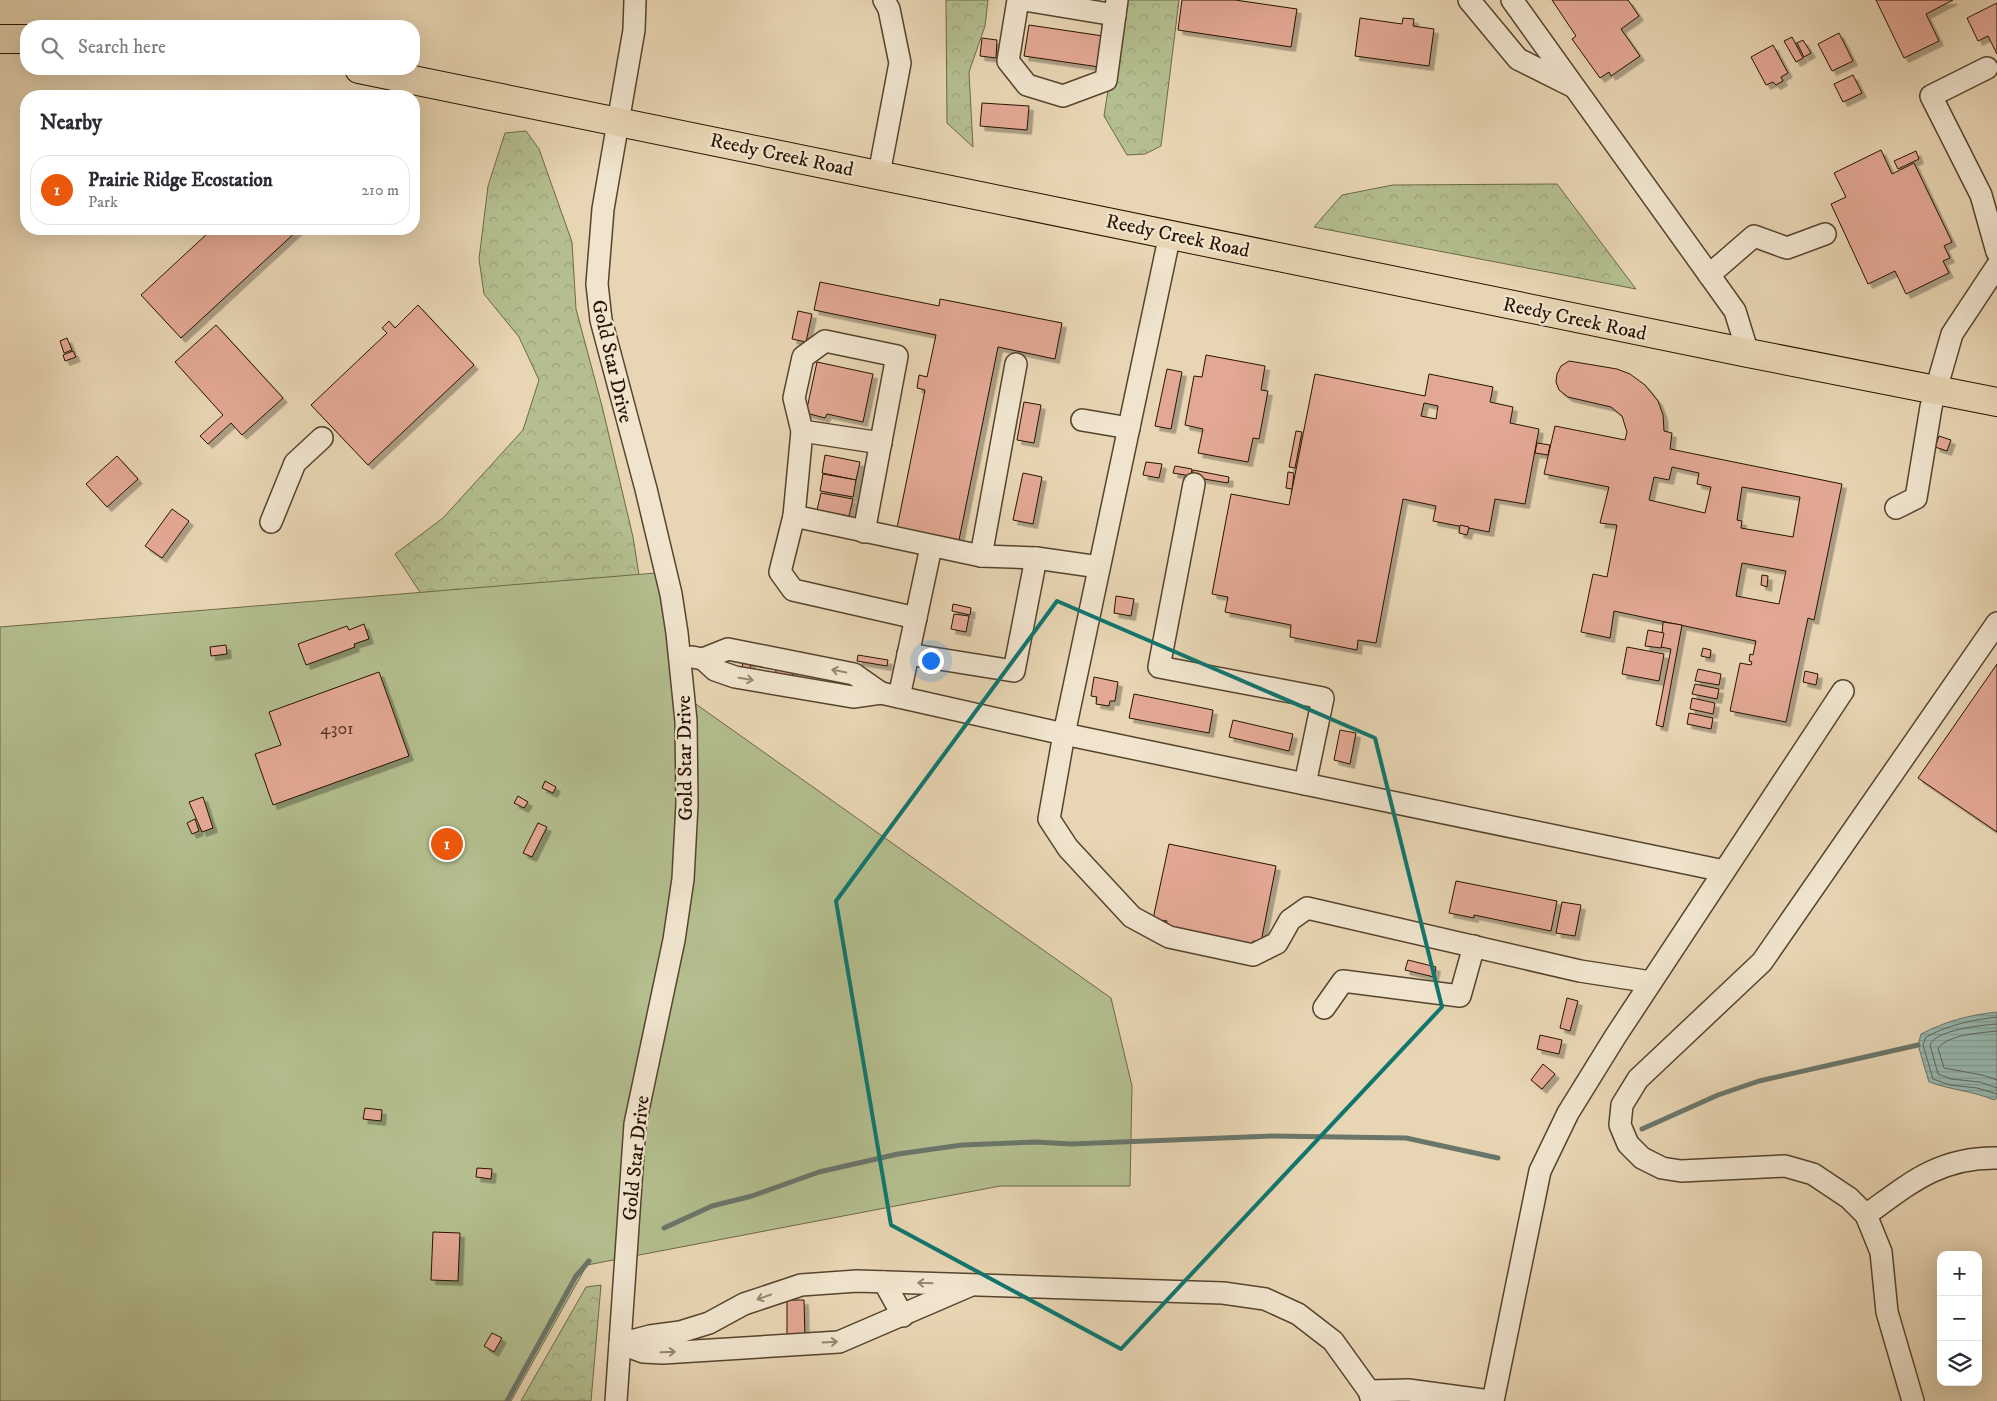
<!DOCTYPE html>
<html lang="en">
<head>
<meta charset="utf-8">
<style>
  :root { --surface:#fff; --page:#f2f2f3; --text:#2b2b33; --muted:#7c7c81; --line:#e1e1e2; --accent:#ea580c }
  body { margin:0; font-family:"IM FELL DW Pica",serif; background:var(--page); color:var(--text) }
  .controls { position:absolute; right:15px; bottom:15px; display:grid; overflow:hidden; border-radius:10px; box-shadow:0 5px 20px #0002 }
  .controls button { width:45px; height:45px; display:grid; place-items:center; padding:0; border:0; border-bottom:1px solid var(--line); background:var(--surface); color:var(--text); font:25px sans-serif }
  .you { position:absolute; left:930px; top:660px; width:18px; height:18px; margin:-12px; border:4px solid #fff; border-radius:50%; background:#1a73e8; box-shadow:0 0 0 8px #1a73e833 }
  .badge { display:grid; place-items:center; width:32px; height:32px; border-radius:50%; background:var(--accent); color:#fff; font-size:16px; font-weight:700 }
  .pin { position:absolute; translate:-50% -50%; border:2px solid #fff; box-shadow:0 1px 5px #0006 }
  .list { margin:0; padding:0; list-style:none }
  h2 { display:flex; justify-content:space-between; align-items:center; height:65px; margin:0; padding:0 20px; font-size:21px }
  h2 small { font-size:16px; font-weight:400; color:var(--muted) }
  .list li { display:grid; grid-template-columns:32px 1fr auto; gap:15px; align-items:center; box-sizing:border-box; height:70px; margin:0 10px 10px; padding:0 10px; border:1px solid var(--line); border-radius:20px }
  .list b { display:block; font-size:19px; white-space:nowrap }
  .list p { margin:0; font-size:16px; white-space:nowrap; color:var(--muted) }
  .list em { font-size:16px; font-style:normal; color:var(--muted) }
  .icon { flex:none; width:28px; height:28px; fill:none; stroke:currentColor; stroke-width:2; stroke-linecap:round; stroke-linejoin:round }
  .map { position:relative; flex:none; width:1997px; height:1401px; overflow:hidden }
  .search { position:absolute; background:var(--surface); box-shadow:0 5px 20px #0002; left:20px; top:20px; width:400px; height:55px; display:flex; align-items:center; gap:12px; box-sizing:border-box; padding:0 18px; border-radius:20px; color:var(--muted); font-size:19px }
  .panel { position:absolute; background:var(--surface); box-shadow:0 5px 20px #0002; left:20px; top:90px; width:400px; height:145px; border-radius:20px }
  .map>svg:first-child { display:block }
  .forest { fill:url(#forest-crowns); stroke:#6d6847 }
  .green { fill:#b4be8e; stroke:#6d6847 }
  .water { fill:url(#water-rules); stroke:#6a766a }
  .lines { fill:none; stroke-linecap:round; stroke-linejoin:round }
  .shore { stroke:#5e6658; stroke-width:1 }
  .stream { stroke:#6a766a; stroke-width:5 }
  .building { fill:#e3a894; stroke:#261300; fill-rule:evenodd; filter:url(#shadow) }
  .minor-casing { stroke:#56442d; stroke-width:24 }
  .major-casing { stroke:#261300; stroke-width:30 }
  .minor { stroke:#f0e4ce; stroke-width:21 }
  .major { stroke:#e8d5b3; stroke-width:28 }
  .oneway { stroke:#958671 }
  .marked { fill:none; stroke:#0f766e; stroke-width:4; stroke-linejoin:round }
  .labels { text-anchor:middle; stroke-width:4.5; stroke-linejoin:round; paint-order:stroke }
  .number-label { font-size:18px; fill:#553825 }
  .street-label { font-size:20px; fill:#261300; stroke:#f0e4ce }
</style>
</head>
<body>
<div class="map">
<svg width="1997" height="1401" viewBox="0 0 1997 1401">
  <defs>
    <pattern id="forest-crowns" width="20" height="18" patternUnits="userSpaceOnUse" patternTransform="scale(1.25)"><rect width="20" height="18" fill="#b4be8e"/><path d="M2 6a3 3 0 1 1 6 0M12 15a3 3 0 1 1 6 0" fill="none" stroke="#9ba279"/></pattern>
    <pattern id="water-rules" width="6" height="5" patternUnits="userSpaceOnUse" patternTransform="scale(1.25)"><rect width="6" height="5" fill="#97b8b1"/><path d="M0 2.5h6" fill="none" stroke="#829d96"/></pattern>
    <filter id="shadow"><feDropShadow dx="4.5" dy="4.5" stdDeviation="0" flood-color="#0004"/></filter>
  </defs>
  <rect width="100%" height="100%" fill="#e8d5b3"/>
  <filter id="stains"><feTurbulence type="fractalNoise" baseFrequency=".004" numOctaves="4"/><feColorMatrix values="0 0 0 0 .2 0 0 0 0 .09 0 0 0 0 .02 0 0 0 .5 -.17"/></filter>
  <radialGradient id="worn" r=".72"><stop offset=".6" stop-color="#630" stop-opacity="0"/><stop offset="1" stop-color="#630" stop-opacity=".3"/></radialGradient>
  <g class="forest">
    <polygon points="946,0 988,0 985,26 969,72 973,147 947,123"/>
    <polygon points="1122,0 1179,0 1161,146 1145,154 1127,155 1104,116"/>
    <polygon points="526,131 539,149 572,242 576,309 602,406 633,537 645,613 427,603 395,554 443,518 523,430 539,380 519,337 484,294 479,259 488,186 505,133"/>
    <polygon points="1557,184 1636,289 1314,227 1342,195 1393,185"/>
    <polygon points="601,1285 591,1401 521,1401 586,1287"/>
  </g>
  <polygon class="green" points="656,573 676,690 1111,998 1132,1086 1130,1186 1000,1186 587,1265 511,1401 0,1401 0,627"/>
  <path class="water" d="M 1997,1012 L 1997,1098 L 1994,1100 C 1973,1091 1951,1090 1929,1082 L 1918,1045 L 1921,1034 C 1946,1021 1969,1015 1997,1012 Z"/>
  <g class="lines">
    <g class="shore">
      <path d="M 1997,1017 C 1971,1020 1949,1025 1926,1037 L 1923,1045 L 1933,1079 L 1950,1085 L 1977,1088 L 1997,1094"/>
      <path d="M 1997,1024 C 1982,1025 1935,1030 1930,1045 L 1938,1074 L 1951,1079 L 1980,1082 L 1997,1088"/>
      <path d="M 1997,1031 C 1980,1033 1950,1034 1938,1048 L 1944,1068 L 1982,1075 L 1997,1080"/>
    </g>
    <g class="stream">
      <polyline points="1642,1129 1718,1095 1759,1081 1918,1045"/>
      <polyline points="664,1228 712,1206 752,1196 819,1172 898,1154 962,1145 1036,1142 1071,1144 1272,1136 1406,1138 1498,1158"/>
      <polyline points="507,1401 576,1276 589,1261"/>
    </g>
  </g>
  <g class="building">
    <polygon points="1182,0 1235,0 1297,9 1291,47 1178,30"/>
    <polygon points="1552,0 1628,0 1639,16 1621,29 1640,56 1611,76 1609,72 1600,78 1572,39 1576,36"/>
    <polygon points="1876,0 1953,0 1926,14 1939,41 1904,58"/>
    <polygon points="1997,3 1997,54 1988,36 1978,41 1967,18"/>
    <polygon points="1360,18 1402,24 1403,18 1414,19 1413,26 1434,29 1429,66 1355,56"/>
    <polygon points="1029,25 1103,36 1099,67 1024,56"/>
    <polygon points="1839,33 1853,61 1832,71 1818,44"/>
    <polygon points="1792,37 1803,58 1796,62 1784,41"/>
    <polygon points="982,38 997,40 996,58 980,56"/>
    <polygon points="1803,40 1811,53 1804,57 1797,43"/>
    <polygon points="1773,45 1788,73 1781,77 1783,81 1776,85 1773,82 1766,85 1751,57"/>
    <polygon points="1853,75 1862,93 1843,102 1834,84"/>
    <polygon points="982,103 1029,106 1027,130 980,126"/>
    <polygon points="1881,150 1892,174 1914,163 1952,242 1944,246 1950,258 1943,261 1949,273 1906,294 1895,271 1868,284 1831,204 1846,197 1834,173"/>
    <polygon points="1916,151 1919,159 1898,169 1894,161"/>
    <polygon points="204,229 299,229 181,338 141,295 208,233"/>
    <polygon points="820,282 939,306 940,299 1062,323 1055,359 998,347 959,540 897,528 925,390 917,388 919,375 927,377 936,335 814,310"/>
    <polygon points="418,305 474,365 368,465 311,405 387,333 382,328 389,321 395,328"/>
    <polygon points="798,311 812,314 806,342 792,339"/>
    <polygon points="216,325 283,398 242,435 231,423 208,444 200,436 223,415 175,362"/>
    <polygon points="67,338 72,350 64,353 60,341"/>
    <polygon points="73,351 76,357 65,361 63,355"/>
    <polygon points="1206,355 1265,366 1261,390 1268,391 1259,439 1253,438 1248,462 1198,453 1203,429 1185,425 1194,376 1202,377"/>
    <path d="M 1569,361 L 1617,369 L 1630,374 L 1645,385 L 1658,401 L 1663,415 L 1664,431 L 1672,433 L 1670,449 L 1842,484 L 1814,620 L 1808,618 L 1786,722 L 1730,711 L 1740,663 L 1751,665 L 1752,662 L 1749,661 L 1750,654 L 1753,655 L 1756,641 L 1614,611 L 1610,638 L 1581,632 L 1593,574 L 1607,577 L 1617,525 L 1600,523 L 1609,487 L 1544,474 L 1555,426 L 1625,440 L 1627,432 L 1622,416 L 1611,407 L 1568,397 L 1559,390 L 1556,382 L 1557,374 L 1561,366 ZM 1672,467 L 1699,473 L 1697,484 L 1711,487 L 1705,513 L 1649,500 L 1654,477 L 1669,480 ZM 1742,487 L 1800,497 L 1793,537 L 1741,528 L 1742,521 L 1737,520 ZM 1742,563 L 1786,571 L 1779,604 L 1736,596 Z"/>
    <polygon points="817,362 873,374 863,422 827,414 825,418 806,413"/>
    <polygon points="1167,369 1182,372 1171,429 1155,426"/>
    <path d="M 1315,374 L 1425,396 L 1429,374 L 1493,387 L 1490,402 L 1513,407 L 1510,423 L 1539,429 L 1525,504 L 1495,499 L 1489,532 L 1433,521 L 1436,506 L 1403,499 L 1376,643 L 1358,640 L 1357,650 L 1290,637 L 1291,625 L 1225,612 L 1228,597 L 1212,594 L 1231,494 L 1289,505 ZM 1424,403 L 1438,406 L 1436,419 L 1421,416 Z"/>
    <polygon points="1024,402 1041,405 1034,443 1017,440"/>
    <polygon points="1296,431 1302,432 1295,468 1289,467"/>
    <polygon points="1939,436 1951,440 1947,451 1935,447"/>
    <polygon points="1537,443 1550,445 1548,455 1535,453"/>
    <polygon points="825,455 860,462 856,480 822,473"/>
    <polygon points="117,456 138,479 107,507 86,484"/>
    <polygon points="1146,462 1162,464 1159,478 1143,475"/>
    <polygon points="1175,466 1192,469 1191,476 1173,473"/>
    <polygon points="1193,470 1229,477 1228,483 1192,477"/>
    <polygon points="1288,472 1294,473 1292,489 1286,488"/>
    <polygon points="1023,473 1042,477 1033,524 1013,520"/>
    <polygon points="823,474 856,480 853,497 820,491"/>
    <polygon points="821,493 853,499 849,516 817,510"/>
    <polygon points="172,509 189,521 162,558 145,546"/>
    <polygon points="1460,525 1469,527 1467,535 1459,533"/>
    <polygon points="1762,575 1768,576 1767,587 1761,585"/>
    <polygon points="1116,596 1134,599 1131,616 1114,613"/>
    <polygon points="953,604 971,608 970,615 952,611"/>
    <polygon points="954,614 969,616 966,632 951,629"/>
    <polygon points="1663,622 1682,625 1663,727 1656,725 1671,649 1661,647"/>
    <polygon points="364,624 369,639 354,644 355,647 306,665 298,644 347,626 349,630"/>
    <polygon points="1648,630 1664,633 1661,648 1645,646"/>
    <polygon points="226,645 227,654 211,656 210,647"/>
    <polygon points="1627,647 1664,654 1659,681 1622,674"/>
    <polygon points="1703,648 1711,650 1710,658 1701,656"/>
    <polygon points="858,655 888,660 887,666 857,661"/>
    <polygon points="743,660 751,661 750,670 742,669"/>
    <polygon points="1997,664 1997,832 1918,778"/>
    <polygon points="777,666 793,669 792,679 775,676"/>
    <polygon points="1698,669 1721,674 1719,685 1695,681"/>
    <polygon points="1805,671 1818,674 1816,685 1803,682"/>
    <polygon points="379,672 409,756 273,805 255,754 281,745 269,712"/>
    <polygon points="1094,677 1118,682 1115,701 1110,701 1109,706 1096,704 1097,697 1091,696"/>
    <polygon points="1695,684 1719,689 1717,699 1692,694"/>
    <polygon points="1134,694 1213,710 1209,733 1129,718"/>
    <polygon points="1692,698 1715,703 1713,714 1690,709"/>
    <polygon points="1689,713 1713,718 1711,729 1687,724"/>
    <polygon points="1233,720 1293,734 1289,751 1229,737"/>
    <polygon points="1340,730 1356,733 1350,764 1334,760"/>
    <polygon points="545,781 556,787 553,793 542,788"/>
    <polygon points="518,796 528,802 524,808 514,803"/>
    <polygon points="203,797 213,828 202,832 189,802"/>
    <polygon points="195,819 199,831 192,834 187,823"/>
    <polygon points="538,823 547,827 532,857 523,853"/>
    <polygon points="1169,844 1276,866 1261,942 1253,941 1251,949 1165,931 1167,921 1153,919"/>
    <polygon points="1456,881 1557,901 1551,931 1474,915 1474,918 1449,913"/>
    <polygon points="1562,902 1581,905 1575,936 1556,933"/>
    <polygon points="1408,960 1436,967 1434,977 1405,970"/>
    <polygon points="1567,998 1578,1001 1570,1031 1560,1028"/>
    <polygon points="1540,1035 1562,1040 1559,1054 1537,1049"/>
    <polygon points="1543,1064 1555,1074 1542,1089 1531,1080"/>
    <polygon points="365,1108 382,1110 381,1121 363,1119"/>
    <polygon points="477,1168 492,1169 491,1179 476,1177"/>
    <polygon points="433,1232 460,1233 458,1281 431,1280"/>
    <polygon points="787,1300 804,1300 805,1339 787,1339"/>
    <polygon points="492,1333 502,1338 494,1352 484,1346"/>
  </g>
  <g class="lines">
    <defs>
      <g id="minor">
        <polyline points="1018,0 1008,61 1027,85 1063,96 1106,80 1117,0"/>
        <polyline points="1024,0 1115,15"/>
        <polyline points="1469,0 1518,59 1572,86"/>
        <polyline points="1512,0 1735,311 1748,353"/>
        <polyline points="1987,68 1931,96 1981,195 1997,252"/>
        <polyline points="879,174 900,63 889,9 884,0"/>
        <polyline points="1170,234 1064,734 1049,819 1068,848 1132,917 1169,937 1253,955 1277,943 1290,920 1307,908 1580,971 1651,982"/>
        <polyline points="1709,275 1754,236 1787,248 1825,234"/>
        <polyline points="1082,420 1129,428"/>
        <polyline points="802,431 881,443"/>
        <polyline points="1194,484 1159,667 1323,698 1305,784"/>
        <polyline points="1896,508 1916,498 1931,407 1952,334 1997,266"/>
        <polyline points="794,516 981,556 1036,558 1099,567"/>
        <polyline points="271,522 295,463 322,438"/>
        <polyline points="864,532 897,356 825,341 803,357 794,398 802,431 794,516 780,572 793,590 916,618"/>
        <polyline points="981,556 1016,364"/>
        <polyline points="908,654 1014,671 1036,558"/>
        <polyline points="692,657 703,659 728,649 854,674 881,693"/>
        <polyline points="703,659 715,670 735,677 853,697 881,693 1064,734 1724,871"/>
        <polyline points="899,697 931,547"/>
        <polyline points="1324,1008 1343,981 1460,996 1474,946"/>
        <path d="M 1866,1215 C 1910,1183 1940,1157 1997,1158"/>
        <polyline points="884,1282 903,1316"/>
        <polyline points="620,1344 650,1336 680,1332 709,1323 744,1304 801,1285 857,1281 1223,1293 1265,1299 1298,1314 1333,1341 1369,1391 1372,1401"/>
        <polyline points="621,1344 643,1352 663,1353 839,1342 969,1286"/>
        <polyline points="1369,1391 1408,1390 1490,1401"/>
        <polyline points="616,1401 635,1124 674,940 683,879 687,804 686,721 677,633 671,594 646,489 601,320 597,284 603,209 634,30 635,0"/>
        <polyline points="1493,1401 1540,1171 1568,1113 1615,1037 1843,691"/>
        <polyline points="1913,1401 1887,1312 1881,1252 1866,1215 1849,1198 1813,1174 1785,1166 1681,1171 1662,1168 1642,1158 1628,1144 1620,1125 1622,1105 1638,1079 1762,962 1997,623"/>
      </g>
      <g id="major">
        <polyline points="0,39 26,39"/>
        <polyline points="359,69 1748,353 1997,402"/>
      </g>
    </defs>
    <use href="#minor" class="minor-casing"/>
    <use href="#major" class="major-casing"/>
    <use href="#minor" class="minor"/>
    <use href="#major" class="major"/>
  </g>
  <defs><path id="oneway-shaft" d="M-6 0H5M1.5-3L5.5 0L1.5 3" fill="none" stroke-width="1.6" stroke-linecap="round" stroke-linejoin="round" transform="scale(1.25)"/></defs>
  <g class="oneway">
    <use href="#oneway-shaft" transform="translate(839 671) rotate(-169)"/>
    <use href="#oneway-shaft" transform="translate(746 679) rotate(10)"/>
    <use href="#oneway-shaft" transform="translate(925 1283) rotate(-178)"/>
    <use href="#oneway-shaft" transform="translate(764 1297) rotate(161)"/>
    <use href="#oneway-shaft" transform="translate(830 1342) rotate(-3)"/>
    <use href="#oneway-shaft" transform="translate(668 1352) rotate(-2)"/>
  </g>
  <path class="marked" d="M 1057,601 L 1375,738 L 1442,1007 L 1121,1349 L 891,1225 L 836,901 Z"/>
  <g class="labels">
    <g class="number-label">
      <text x="337" y="734">4301</text>
    </g>
    <g class="street-label">
      <text transform="translate(782 154) rotate(12)" y="7">Reedy Creek Road</text>
      <text transform="translate(1178 235) rotate(12)" y="7">Reedy Creek Road</text>
      <text transform="translate(1575 318) rotate(12)" y="7">Reedy Creek Road</text>
      <text transform="translate(613 361) rotate(77)" y="7">Gold Star Drive</text>
      <text transform="translate(684 758) rotate(-91)" y="7">Gold Star Drive</text>
      <text transform="translate(635 1158) rotate(-84)" y="7">Gold Star Drive</text>
    </g>
  </g>
  <rect width="100%" height="100%" filter="url(#stains)"/>
  <rect width="100%" height="100%" fill="url(#worn)"/>
</svg>
<div class="controls">
<button>+</button>
<button>−</button>
<button><svg class="icon" aria-label="layers" viewBox="0 0 24 24"><path d="M12 4l9 5-9 5-9-5zM3 14l9 5 9-5"/></svg></button>
</div>
<div class="you"></div>
<div class="pin badge" style="left:447px;top:844px">1</div>
<div class="search"><svg class="icon" aria-label="search" viewBox="0 0 24 24"><circle cx="10" cy="10" r="6"/><path d="M15 15l6 6"/></svg>Search here</div>
<section class="panel">
<h2>Nearby<small></small></h2>
<ul class="list">
<li><span class="badge">1</span><div><b>Prairie Ridge Ecostation</b><p>Park</p></div><em>210 m</em></li>
</ul>
</section>
</div>
</body>
</html>
